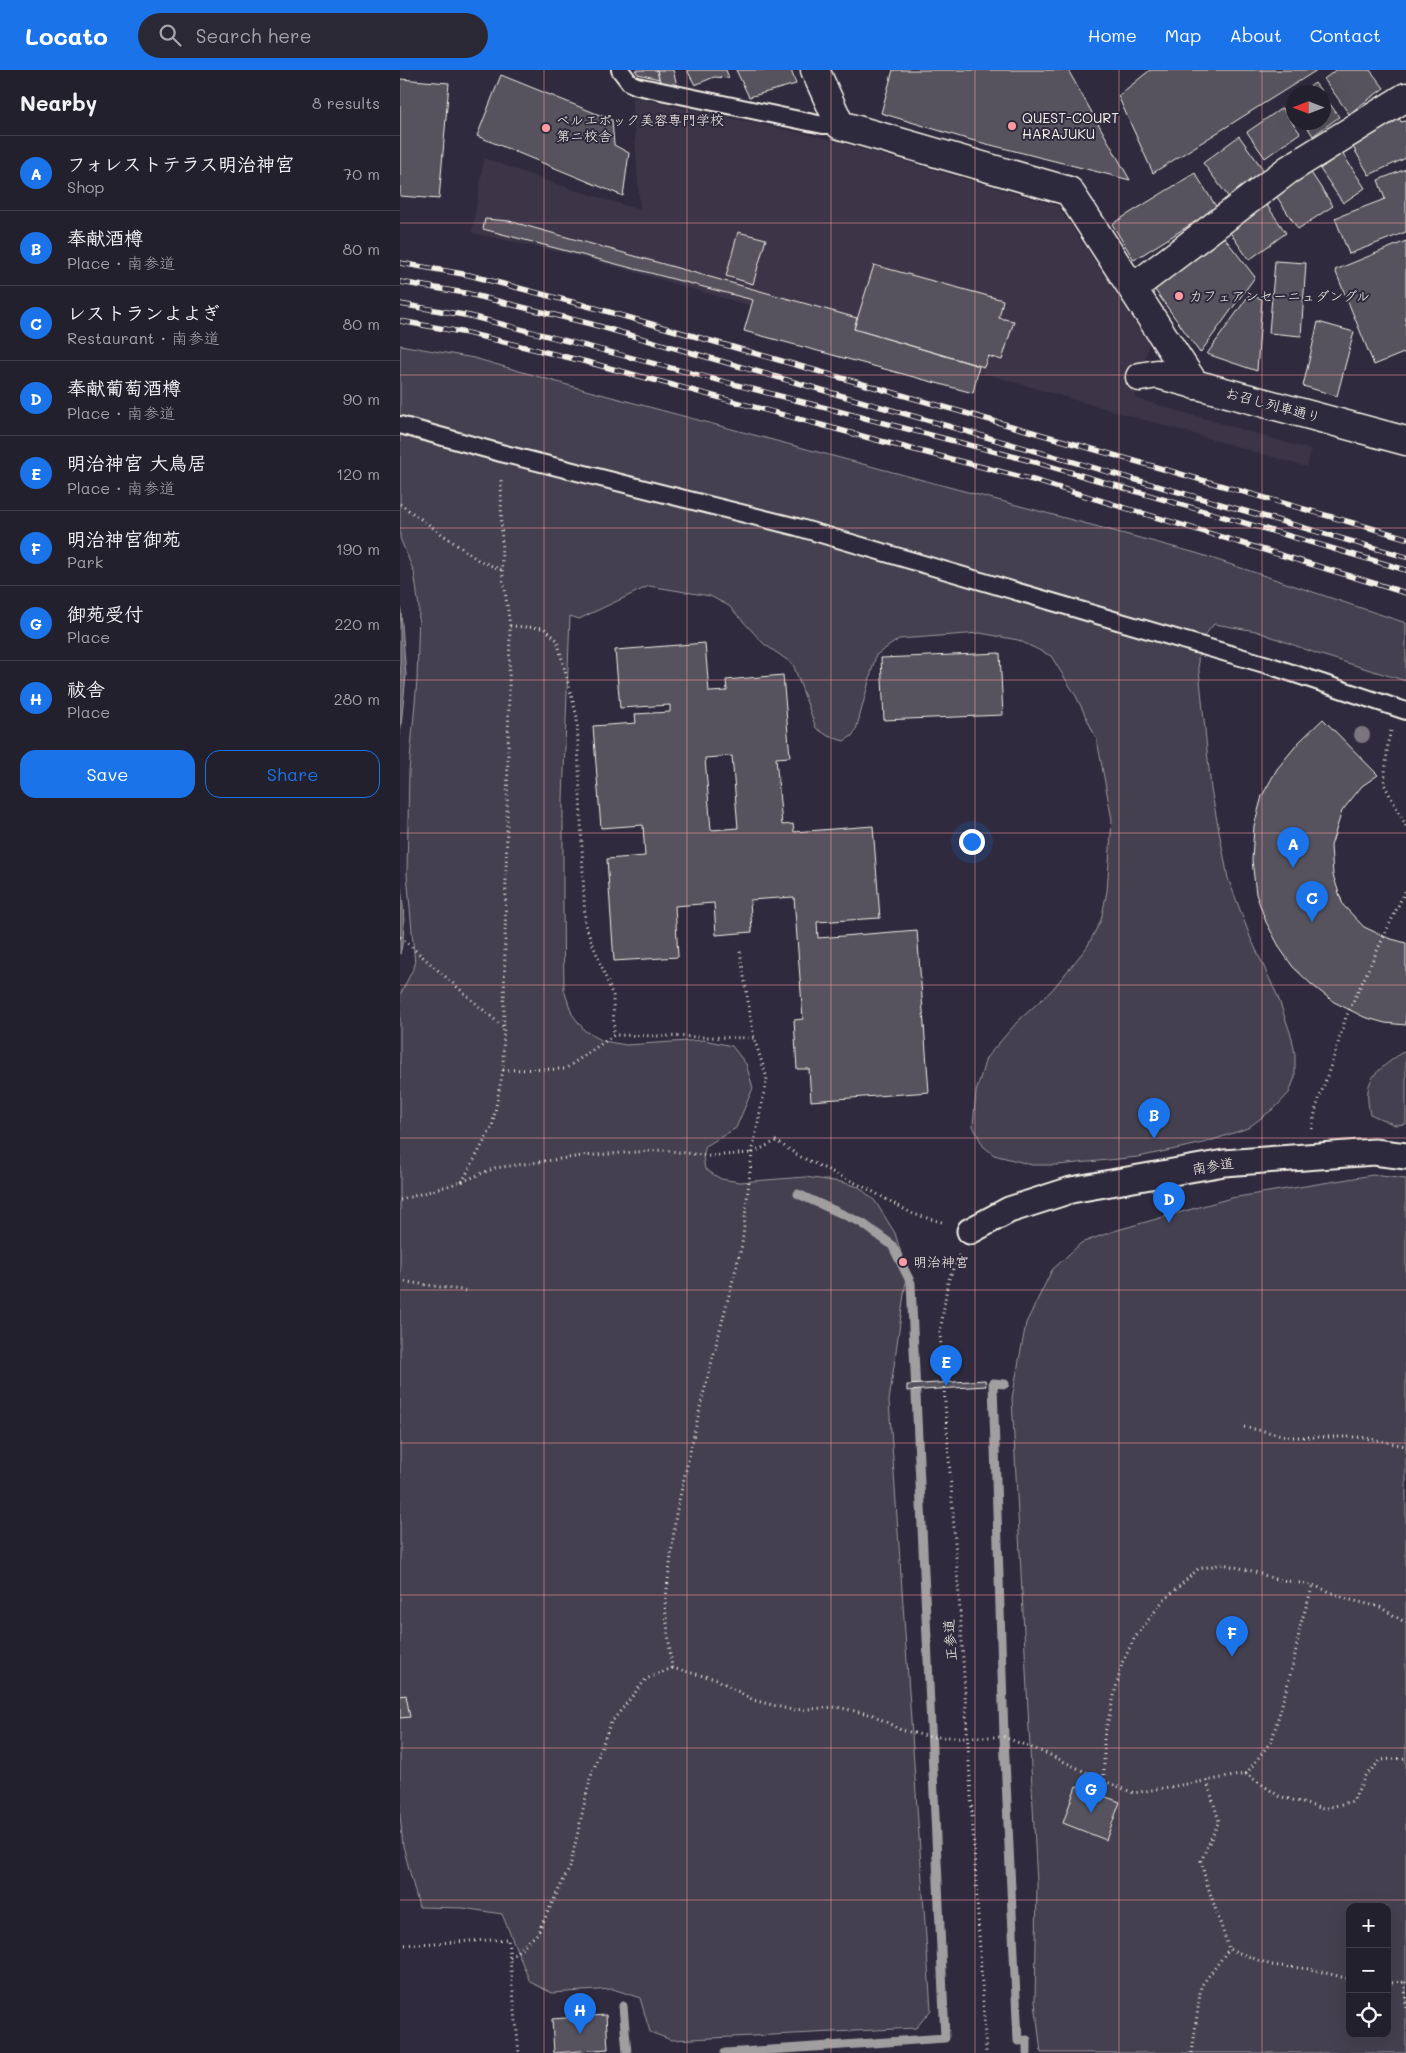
<!DOCTYPE html>
<html lang="en">
<head>
<meta charset="utf-8">
<style>
  :root { --surface:#23202e; --page:#2b2836; --text:#f1f3f6; --muted:#a3a3aa; --line:#403e4a; --accent:#1a73e8 }
  body { margin:0; font-family:Mali,"Klee One",sans-serif; background:var(--page); color:var(--text) }
  .controls { position:absolute; right:15px; bottom:15px; display:grid; overflow:hidden; border-radius:10px; box-shadow:0 5px 20px #0002 }
  .controls button { width:45px; height:45px; display:grid; place-items:center; padding:0; border:0; border-bottom:1px solid var(--line); background:var(--surface); color:var(--text); font:25px sans-serif }
  .compass { position:absolute; left:886px; top:15px; width:45px; height:45px; border-radius:50%; background:var(--surface); box-shadow:0 5px 20px #0002; rotate:270deg }
  .you { position:absolute; left:571px; top:771px; width:18px; height:18px; margin:-12px; border:4px solid #fff; border-radius:50%; background:#1a73e8; box-shadow:0 0 0 8px #1a73e833 }
  .badge { display:grid; place-items:center; width:32px; height:32px; border-radius:50%; background:var(--accent); color:#fff; font-size:16px; font-weight:700 }
  .pin { position:absolute; translate:-50% -41px; filter:drop-shadow(0 1px 2px #0008) }
  .pin::after { content:''; position:absolute; top:26px; width:18px; height:15px; background:inherit; clip-path:polygon(0 0,100% 0,50% 100%) }
  .list { margin:0; padding:0; list-style:none }
  h2 { display:flex; justify-content:space-between; align-items:center; height:65px; margin:0; padding:0 20px; font-size:21px }
  h2 small { font-size:16px; font-weight:400; color:var(--muted) }
  .list li { display:grid; grid-template-columns:32px 1fr auto; gap:15px; align-items:center; box-sizing:border-box; height:75px; padding:0 20px; border-top:1px solid var(--line) }
  .list b { display:block; font-size:19px; white-space:nowrap }
  .list p { margin:0; font-size:16px; white-space:nowrap; color:var(--muted) }
  .list em { font-size:16px; font-style:normal; color:var(--muted) }
  .actions { display:flex; gap:10px; padding:15px 20px }
  .actions a { flex:1; padding:11px 0; border:1px solid var(--accent); border-radius:15px; text-align:center; font-size:18px; color:var(--accent) }
  .actions .main { background:var(--accent); color:#fff }
  .icon { flex:none; width:28px; height:28px; fill:none; stroke:currentColor; stroke-width:2; stroke-linecap:round; stroke-linejoin:round }
  .map { position:relative; flex:none; width:1006px; height:1983px; overflow:hidden }
  header { display:flex; align-items:center; gap:30px; box-sizing:border-box; height:70px; padding:0 25px; background:var(--accent); color:#fff }
  header strong { font-size:24px }
  nav { display:flex; gap:28px; margin-inline-start:auto; font-size:18px }
  .search { width:350px; height:45px; background:var(--page); display:flex; align-items:center; gap:12px; box-sizing:border-box; padding:0 18px; border-radius:28px; color:var(--muted); font-size:19px }
  main { display:flex }
  aside { flex:1; background:var(--surface) }
  .map>svg:first-child { display:block }
  .built { fill:#3b3647 }
  .green { fill:#454050; stroke:#9c989c; fill-rule:evenodd }
  .water { fill:#6a6670; stroke:#a19ea0 }
  .lines { fill:none; stroke-linecap:round; stroke-linejoin:round }
  .stream { stroke:#a19ea0; stroke-width:9 }
  .building { fill:#56525f; stroke:#f4f1e8; fill-rule:evenodd }
  .service-casing { stroke:#f4f1e8; stroke-width:20 }
  .pedestrian-casing { stroke:#f4f1e8; stroke-width:29 }
  .minor-casing { stroke:#f4f1e8; stroke-width:31 }
  .path { stroke:#f4f1e8; stroke-width:3; stroke-dasharray:1 4; stroke-linecap:butt }
  .service { stroke:#2f2a3d; stroke-width:16 }
  .pedestrian { stroke:#2f2a3d; stroke-width:25 }
  .minor { stroke:#2f2a3d; stroke-width:28 }
  .rail-casing { stroke:#f4f1e8; stroke-width:5.5 }
  .rail { stroke:#2f2a3d; stroke-width:4; stroke-dasharray:11; stroke-linecap:butt }
  .tree { fill:#7a757e }
  .grid { fill:none; stroke:#ff9aa2; stroke-width:1; stroke-opacity:0.55 }
  .poi-dot { fill:#ff9aa2; stroke:#2f2a3d; stroke-width:2 }
  .labels { text-anchor:middle; stroke-width:4; stroke-linejoin:round; paint-order:stroke }
  .poi-label { font-size:14px; fill:#f4f1e8; stroke:#2f2a3d; text-anchor:start }
  .street-label { font-size:14px; fill:#f4f1e8; stroke:#2f2a3d }
</style>
</head>
<body>
<header>
<strong>Locato</strong>
<div class="search"><svg class="icon" aria-label="search" viewBox="0 0 24 24"><circle cx="10" cy="10" r="6"/><path d="M15 15l6 6"/></svg>Search here</div>
<nav><a>Home</a><a>Map</a><a>About</a><a>Contact</a></nav>
</header>
<main>
<aside>
<h2>Nearby<small>8 results</small></h2>
<ul class="list">
<li><span class="badge">A</span><div><b>フォレストテラス明治神宮</b><p>Shop</p></div><em>70 m</em></li>
<li><span class="badge">B</span><div><b>奉献酒樽</b><p>Place · 南参道</p></div><em>80 m</em></li>
<li><span class="badge">C</span><div><b>レストランよよぎ</b><p>Restaurant · 南参道</p></div><em>80 m</em></li>
<li><span class="badge">D</span><div><b>奉献葡萄酒樽</b><p>Place · 南参道</p></div><em>90 m</em></li>
<li><span class="badge">E</span><div><b>明治神宮 大鳥居</b><p>Place · 南参道</p></div><em>120 m</em></li>
<li><span class="badge">F</span><div><b>明治神宮御苑</b><p>Park</p></div><em>190 m</em></li>
<li><span class="badge">G</span><div><b>御苑受付</b><p>Place</p></div><em>220 m</em></li>
<li><span class="badge">H</span><div><b>祓舎</b><p>Place</p></div><em>280 m</em></li>
</ul>
<div class="actions"><a class="main">Save</a><a>Share</a></div>
</aside>
<div class="map">
<svg width="1006" height="1983" viewBox="0 0 1006 1983">
  <rect width="100%" height="100%" fill="#2f2a3d"/>
  <filter id="ink" filterUnits="userSpaceOnUse"><feTurbulence type="fractalNoise" baseFrequency=".02" numOctaves="2"/><feDisplacementMap in="SourceGraphic" scale="10" xChannelSelector="R" yChannelSelector="G"/><feConvolveMatrix kernelMatrix="1 2 1 2 8 2 1 2 1" color-interpolation-filters="sRGB"/></filter>
  <g filter="url(#ink)">
    <polygon class="built" points="232,27 424,68 658,136 749,273 735,328 911,380 907,397 227,200 173,185 72,163 84,88 162,116 240,140"/>
    <g class="green">
      <polygon points="0,275 74,288 178,318 796,483 1006,553 1006,611 918,584 856,561 814,554 801,570 798,590 811,719 828,808 851,869 878,927 892,968 895,985 895,1007 889,1023 877,1036 848,1058 804,1073 738,1087 658,1095 632,1095 594,1085 583,1076 573,1056 576,1022 586,988 618,951 652,920 687,877 701,850 707,821 712,750 697,670 676,626 651,586 618,570 580,563 499,569 476,585 456,660 452,666 444,671 428,666 416,658 393,594 364,574 329,536 310,526 249,516 179,549 170,546 163,729 163,837 164,920 172,944 185,961 203,971 226,975 304,970 332,976 346,994 353,1018 336,1058 306,1076 303,1086 305,1099 321,1109 340,1112 405,1107 441,1112 459,1117 475,1131 495,1163 507,1203 489,1331 531,1940 516,1958 271,1970 250,1962 240,1928 213,1919 152,1923 130,1912 102,1844 63,1838 19,1837 3,1776 0,1744 0,925 15,895 7,804 9,701 17,610 19,537 14,502 0,468"/>
      <path d="M 1006,982 L 1006,1054 L 995,1055 L 970,1044 C 962,1008 975,1003 1001,983 Z"/>
      <path d="M 973,1105 L 1006,1109 L 1006,1983 L 641,1983 L 635,1932 L 637,1814 L 612,1328 L 626,1253 L 652,1200 L 681,1173 L 714,1161 L 831,1128 ZM 950,1837 L 987,1837 L 987,1964 L 950,1964 Z"/>
    </g>
    <g class="water">
      <polygon points="0,529 6,605 0,666"/>
      <path d="M 0,810 C 3,834 7,860 0,884 Z"/>
    </g>
    <g class="lines">
      <g class="stream">
        <polyline points="605,1314 593,1313 604,1667 618,1971 627,1970 627,1983"/>
        <polyline points="223,1936 227,1983"/>
        <polyline points="325,1983 545,1968 511,1213 492,1175 462,1153 398,1124"/>
      </g>
    </g>
    <g class="building">
      <polygon points="235,0 257,0 259,9 238,4"/>
      <polygon points="257,0 273,0 277,15 262,19"/>
      <polygon points="287,0 326,0 329,8 314,7 295,15"/>
      <polygon points="336,0 391,0 396,14 349,27"/>
      <polygon points="493,0 668,0 730,110 567,69 481,43"/>
      <polygon points="750,0 917,0 753,103 718,26"/>
      <polygon points="936,0 970,0 984,18 949,44 924,9"/>
      <polygon points="101,5 212,50 214,75 229,83 223,126 77,66"/>
      <polygon points="0,9 49,13 39,129 0,126"/>
      <polygon points="915,13 922,22 901,22"/>
      <polygon points="924,25 939,47 913,66 904,52 924,52"/>
      <polygon points="882,38 900,63 865,88 847,62"/>
      <polygon points="997,44 1001,52 1006,51 1006,88 969,105 953,77"/>
      <polygon points="839,66 865,102 830,129 803,93"/>
      <polygon points="942,83 965,118 943,133 920,99"/>
      <polygon points="1006,99 1006,162 949,184 935,148 985,129 978,110"/>
      <polygon points="910,101 933,136 898,159 875,124"/>
      <polygon points="795,103 817,138 734,190 712,154"/>
      <polygon points="862,128 886,163 849,190 825,155"/>
      <polygon points="85,149 109,151 457,248 454,259 579,296 573,323 344,261 353,230 83,159"/>
      <polygon points="338,162 366,169 353,214 326,206"/>
      <polygon points="823,166 855,207 800,283 755,220"/>
      <polygon points="1006,171 1006,282 974,295 935,200"/>
      <polygon points="875,191 906,193 901,266 869,263"/>
      <polygon points="474,195 603,230 599,248 614,251 602,290 588,286 584,297 454,259"/>
      <polygon points="849,225 862,229 857,301 807,284"/>
      <polygon points="918,252 954,262 937,326 903,316"/>
      <path d="M 305,573 L 309,622 L 327,621 L 326,610 L 383,605 L 390,687 L 376,688 L 382,755 L 393,754 L 394,762 L 473,756 L 480,848 L 417,852 L 418,868 L 517,860 L 529,1022 L 411,1031 L 409,999 L 397,999 L 394,950 L 403,949 L 394,827 L 350,830 L 352,862 L 316,865 L 314,833 L 275,836 L 278,887 L 214,891 L 207,789 L 245,786 L 243,755 L 201,758 L 193,656 L 236,653 L 235,644 L 270,642 L 270,635 L 220,638 L 215,580 ZM 332,686 L 338,758 L 311,760 L 305,688 Z"/>
      <polygon points="600,583 603,645 484,650 481,588"/>
      <polygon points="923,649 978,705 962,716 942,741 931,776 933,805 943,835 964,857 988,868 1006,873 1006,955 985,953 964,947 934,932 912,915 893,897 881,880 866,852 856,824 852,790 854,756 862,726 877,699 899,672"/>
      <polygon points="585,1310 586,1316 507,1321 507,1315"/>
      <polygon points="6,1625 10,1647 0,1648 0,1626"/>
      <polygon points="676,1716 720,1732 706,1770 663,1753"/>
      <polygon points="206,1945 208,1979 154,1983 152,1949"/>
    </g>
    <g class="lines">
      <defs>
        <g id="service">
          <polyline points="220,0 230,13 237,16 423,55 440,55"/>
          <polyline points="0,355 101,383 397,457 871,596 1006,641"/>
        </g>
        <polyline id="pedestrian" points="570,1161 609,1140 671,1120 824,1093 974,1082 1006,1086"/>
        <g id="minor">
          <polyline points="415,0 440,55 669,121 795,315"/>
          <polyline points="733,218 888,100 1006,27"/>
          <polyline points="740,307 757,304 1006,371"/>
        </g>
      </defs>
      <use href="#service" class="service-casing"/>
      <use href="#pedestrian" class="pedestrian-casing"/>
      <use href="#minor" class="minor-casing"/>
      <g class="path">
        <polyline points="0,434 78,490 102,500"/>
        <polyline points="110,556 144,558 157,570 177,647 185,854 213,926 214,965"/>
        <polyline points="991,661 988,672 984,714 1006,756"/>
        <polyline points="0,867 103,957"/>
        <polyline points="103,1000 165,999 214,965 354,968"/>
        <polyline points="912,1059 916,1038 935,983 946,947 1006,819"/>
        <polyline points="62,1112 92,1057 103,1000 110,556 102,500 101,407"/>
        <polyline points="0,1130 61,1112 95,1098 182,1086 263,1080 309,1086 352,1083 376,1071 401,1087 468,1119 513,1144 545,1153"/>
        <polyline points="559,1185 548,1211 540,1263 561,1555 586,1983"/>
        <polyline points="0,1211 67,1221"/>
        <polyline points="844,1357 892,1367 960,1367 1006,1376"/>
        <polyline points="272,1598 316,1609 353,1630 392,1640 437,1637 473,1645 501,1660 531,1667 604,1667 648,1684 704,1711 734,1723 846,1704 879,1726 923,1739 953,1731 965,1706 981,1690 1006,1688"/>
        <polyline points="846,1704 872,1670 893,1595 901,1553 913,1515"/>
        <polyline points="807,1711 819,1751 801,1791 806,1811 829,1879"/>
        <polyline points="699,1724 704,1711 704,1667 722,1593 734,1569 762,1532 798,1499 823,1494 852,1501 875,1509 913,1515 947,1529 980,1537 1006,1553"/>
        <polyline points="0,1875 108,1869 119,1983"/>
        <polyline points="110,1888 137,1864 170,1797 190,1709 210,1654 246,1609 272,1598 265,1536 276,1444 302,1329 342,1175 352,1083 367,1008 354,968 340,881"/>
        <polyline points="1005,1912 1006,1942"/>
        <polyline points="987,1913 1006,1912"/>
        <polyline points="792,1983 801,1916 829,1879 871,1895 910,1899 950,1909"/>
      </g>
      <use href="#service" class="service"/>
      <use href="#pedestrian" class="pedestrian"/>
      <use href="#minor" class="minor"/>
      <defs>
        <g id="rail">
          <polyline points="0,193 69,205 195,238 1006,468"/>
          <polyline points="0,212 65,223 191,254 1006,487"/>
          <polyline points="0,234 70,246 635,392 1006,500"/>
          <polyline points="0,251 67,263 187,292 488,373 633,410 1006,523"/>
        </g>
      </defs>
      <use href="#rail" class="rail-casing"/>
      <use href="#rail" class="rail"/>
    </g>
    <circle class="tree" cx="962" cy="665" r="8"/>
  </g>
  <path class="grid" d="M 144,0 L 144,1983M 287,0 L 287,1983M 431,0 L 431,1983M 575,0 L 575,1983M 719,0 L 719,1983M 862,0 L 862,1983M 0,153 L 1006,153M 0,305 L 1006,305M 0,458 L 1006,458M 0,610 L 1006,610M 0,763 L 1006,763M 0,915 L 1006,915M 0,1068 L 1006,1068M 0,1220 L 1006,1220M 0,1373 L 1006,1373M 0,1525 L 1006,1525M 0,1678 L 1006,1678M 0,1830 L 1006,1830"/>
  <g class="poi-dot">
    <circle cx="612" cy="56" r="5"/>
    <circle cx="146" cy="58" r="5"/>
    <circle cx="779" cy="226" r="5"/>
    <circle cx="503" cy="1192" r="5"/>
  </g>
  <g class="labels">
    <g class="poi-label">
      <text x="622" y="53">QUEST-COURT<tspan x="622" dy="16">HARAJUKU</tspan></text>
      <text x="156" y="55">ベルエポック美容専門学校<tspan x="156" dy="16">第ニ校舎</tspan></text>
      <text x="789" y="231">カフェアンセーニュダングル</text>
      <text x="513" y="1197">明治神宮</text>
    </g>
    <g class="street-label">
      <text transform="translate(873 335) rotate(15)" y="5">お召し列車通り</text>
      <text transform="translate(813 1096) rotate(-9)" y="5">南参道</text>
      <text transform="translate(550 1570) rotate(-94)" y="5">正参道</text>
    </g>
  </g>
</svg>
<div class="controls">
<button>+</button>
<button>−</button>
<button><svg class="icon" aria-label="locate" viewBox="0 0 24 24"><circle cx="12" cy="12" r="6"/><path d="M12 2v4M12 18v4M2 12h4M18 12h4"/></svg></button>
</div>
<svg class="compass" viewBox="-18 -18 36 36"><path d="M0-13l5 13h-10z" fill="#e53935"/><path d="M0 13l5-13h-10z" fill="#a3a3aa"/></svg>
<div class="you"></div>
<div class="pin badge" style="left:893px;top:798px">A</div>
<div class="pin badge" style="left:754px;top:1069px">B</div>
<div class="pin badge" style="left:912px;top:852px">C</div>
<div class="pin badge" style="left:769px;top:1153px">D</div>
<div class="pin badge" style="left:546px;top:1316px">E</div>
<div class="pin badge" style="left:832px;top:1587px">F</div>
<div class="pin badge" style="left:691px;top:1743px">G</div>
<div class="pin badge" style="left:180px;top:1964px">H</div>
</div>
</main>
</body>
</html>
